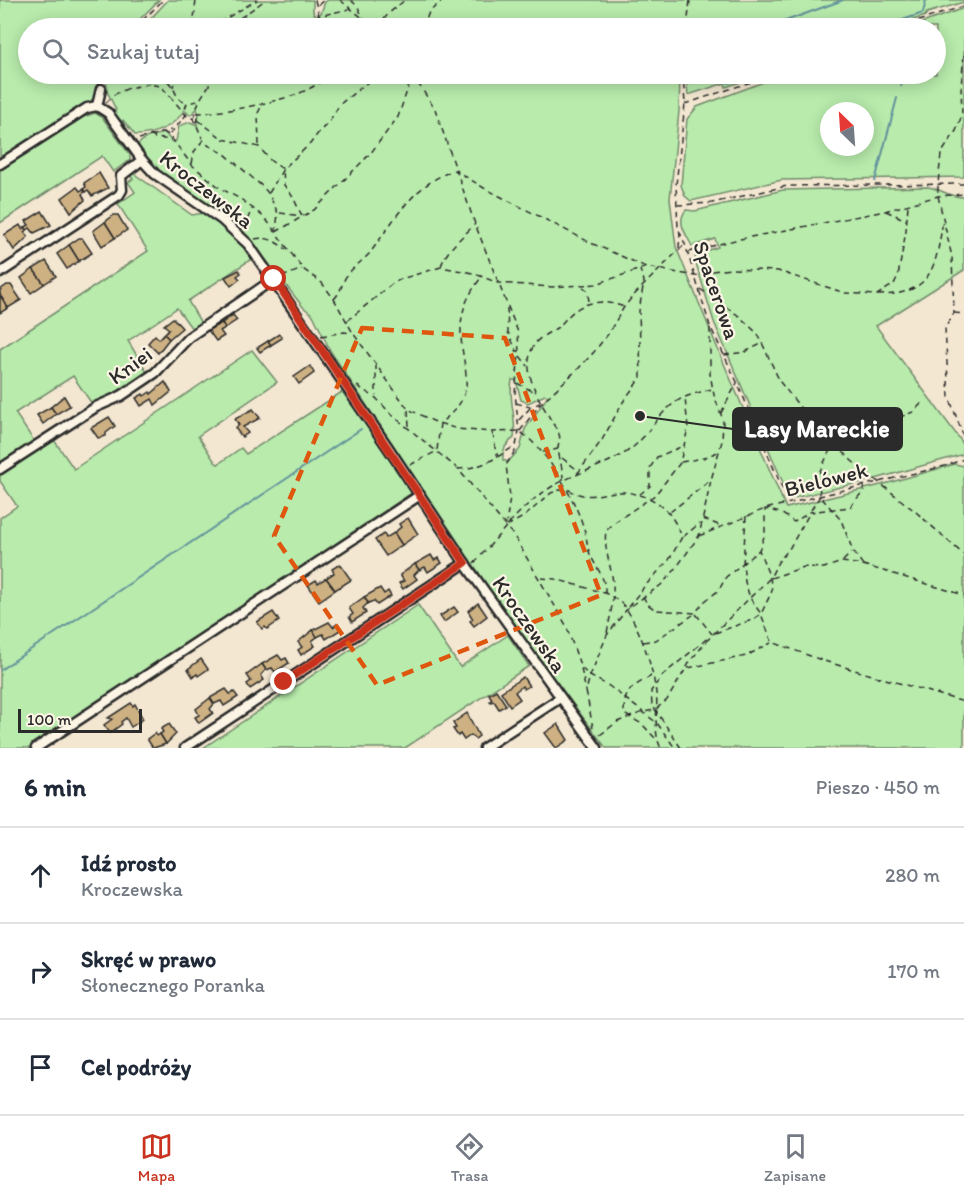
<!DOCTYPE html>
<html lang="pl">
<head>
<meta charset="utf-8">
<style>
  :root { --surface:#fff; --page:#f2f2f3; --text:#1f2937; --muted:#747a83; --line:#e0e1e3; --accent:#c8321e }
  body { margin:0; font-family:Itim,sans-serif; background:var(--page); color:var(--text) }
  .compass { position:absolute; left:820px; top:102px; width:54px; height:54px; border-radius:50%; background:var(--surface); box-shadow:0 3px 15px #0003; rotate:335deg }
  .scale { position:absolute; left:18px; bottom:15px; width:124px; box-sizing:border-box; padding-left:6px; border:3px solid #2b2b2b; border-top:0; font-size:16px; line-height:21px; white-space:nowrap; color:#2b2b2b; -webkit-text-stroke:4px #fcf5e5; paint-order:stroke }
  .stop { position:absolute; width:18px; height:18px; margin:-14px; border:4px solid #c8321e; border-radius:50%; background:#fff }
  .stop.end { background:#c8321e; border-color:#fff; box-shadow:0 2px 6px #0008 }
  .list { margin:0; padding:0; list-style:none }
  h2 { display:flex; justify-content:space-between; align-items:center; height:78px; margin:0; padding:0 24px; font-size:26px }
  h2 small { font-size:20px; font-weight:400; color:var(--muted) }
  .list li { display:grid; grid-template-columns:39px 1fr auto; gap:18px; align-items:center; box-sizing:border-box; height:96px; padding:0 24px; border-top:2px solid var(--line) }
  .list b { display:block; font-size:22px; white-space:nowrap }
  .list p { margin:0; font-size:20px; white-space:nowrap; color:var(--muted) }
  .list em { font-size:20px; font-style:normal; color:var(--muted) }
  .icon { flex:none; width:33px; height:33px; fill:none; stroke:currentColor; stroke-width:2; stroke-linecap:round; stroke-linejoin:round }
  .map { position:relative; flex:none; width:964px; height:748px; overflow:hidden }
  .search { position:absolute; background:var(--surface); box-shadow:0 3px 15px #0003; left:18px; right:18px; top:18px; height:66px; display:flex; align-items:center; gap:15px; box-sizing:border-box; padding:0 21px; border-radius:33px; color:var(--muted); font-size:22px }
  .sheet { height:366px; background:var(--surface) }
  nav { display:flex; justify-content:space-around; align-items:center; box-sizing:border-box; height:84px; border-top:2px solid var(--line); background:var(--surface); font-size:16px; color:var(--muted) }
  nav a { display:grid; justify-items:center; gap:3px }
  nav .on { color:var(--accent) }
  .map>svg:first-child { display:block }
  .green { fill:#b8ebac; stroke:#728b6c; stroke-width:1.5; fill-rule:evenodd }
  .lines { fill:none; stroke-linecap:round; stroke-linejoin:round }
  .stream { stroke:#63939b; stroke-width:2 }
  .building { fill:#ceb183; stroke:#2b2b2b; stroke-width:1.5 }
  .minor-casing { stroke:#2b2b2b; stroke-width:13 }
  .path { stroke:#2b2b2b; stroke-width:1.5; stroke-dasharray:6 4.5; stroke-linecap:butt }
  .minor { stroke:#fcf5e5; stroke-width:8 }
  .route { stroke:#c8321e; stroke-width:8 }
  .marked { fill:none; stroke:#df570e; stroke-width:4.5; stroke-dasharray:12 8; stroke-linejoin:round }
  .labels { text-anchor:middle; stroke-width:4.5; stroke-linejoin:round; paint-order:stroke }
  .street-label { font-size:22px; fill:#2b2b2b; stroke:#fcf5e5 }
  .leader { fill:none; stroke:#2b2b2b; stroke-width:2 }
  .callout-dot { fill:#2b2b2b; stroke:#fcf5e5; stroke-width:2 }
  .callout { fill:#2b2b2b; stroke:#2b2b2b; stroke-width:2 }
  .callout-label { font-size:24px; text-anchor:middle; font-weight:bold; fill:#fff }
</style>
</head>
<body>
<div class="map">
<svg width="964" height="748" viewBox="0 0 964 748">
  <rect width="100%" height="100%" fill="#f3e7d1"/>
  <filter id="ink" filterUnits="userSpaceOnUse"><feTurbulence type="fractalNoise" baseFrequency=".0167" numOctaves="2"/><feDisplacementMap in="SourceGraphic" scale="12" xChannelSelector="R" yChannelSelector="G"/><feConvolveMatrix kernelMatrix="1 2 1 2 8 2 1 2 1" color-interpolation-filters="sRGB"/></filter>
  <g filter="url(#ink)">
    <g class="green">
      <polygon points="0,0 159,0 131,28 28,28 28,74 100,74 95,98 0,160"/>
      <polygon points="168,0 313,0 313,12 316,16 321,13 325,2 328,0 964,0 964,2 927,13 925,16 889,28 142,28"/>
      <path d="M 964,8 L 964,177 L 782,180 L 691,201 L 685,196 L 681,185 L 687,119 L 697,107 L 785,74 L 936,74 L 936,28 L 908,28 ZM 829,111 L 865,111 L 865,147 L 829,147 Z"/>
      <path d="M 106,74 L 680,74 L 679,111 L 670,199 L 676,247 L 722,359 L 786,508 L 881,485 L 955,464 L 964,466 L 964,748 L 606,748 L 515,627 L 331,352 L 313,315 L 303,307 L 241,228 L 162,175 L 150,164 L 112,112 L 116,110 L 107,91 ZM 197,109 L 199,114 L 197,125 L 190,122 L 179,126 L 176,141 L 172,142 L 165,133 C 155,135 145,136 139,144 L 136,144 L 122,121 L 123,120 L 135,135 C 153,135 175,127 184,110 L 190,115 ZM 512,380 L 516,380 L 521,400 L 528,403 L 545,395 L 548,396 L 525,429 L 520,449 L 508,462 L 503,460 C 502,450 506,443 514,438 C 517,418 508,400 512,380 Z"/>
      <polygon points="686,74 763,74 726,87 725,83 688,95"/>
      <polygon points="95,113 102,117 130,155 130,160 113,172 102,156 0,223 0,168 82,115 83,117"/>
      <path d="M 133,173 L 192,215 L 204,213 C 224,226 237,237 252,255 L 250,260 L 188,301 L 201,323 L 192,329 L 177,308 L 128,341 L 147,372 L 120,390 L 92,404 L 73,376 L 15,413 L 34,441 L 0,464 L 0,349 L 148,251 L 118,204 L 135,192 L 128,182 L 133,179 L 130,175 Z"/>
      <path d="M 927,187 C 941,188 947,197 964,197 L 964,270 L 876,326 L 962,442 L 964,454 L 879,478 L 790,499 L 714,322 L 695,260 L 696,254 L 718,247 L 715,239 L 692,246 C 686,234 676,222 686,210 L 695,211 L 783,190 Z"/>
      <polygon points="252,350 277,382 198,436 215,462 218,464 241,448 246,454 342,392 350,397 413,492 30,748 0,748 0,518 17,506 0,481 0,476 54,440 74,469"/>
      <polygon points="418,605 460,667 508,635 529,666 405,748 203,748"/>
    </g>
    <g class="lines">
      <g class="stream">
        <polyline points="772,26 843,0"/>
        <polyline points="880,28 923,13 926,0"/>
        <polyline points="728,83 755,74"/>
        <polyline points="901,86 905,74"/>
        <polyline points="875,181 897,98"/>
        <polyline points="0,670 361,429"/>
      </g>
    </g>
    <g class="building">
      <polygon points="99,173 108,188 92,196 88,190 85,192 83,189 86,187 84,183"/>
      <polygon points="77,187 80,191 83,189 85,192 82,194 85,200 71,212 62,198"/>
      <polygon points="42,211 51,225 34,233 30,228 27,230 25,227 29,225 26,221"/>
      <polygon points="114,215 118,215 127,230 115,238 105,222"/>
      <polygon points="105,222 115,238 102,246 93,231"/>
      <polygon points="20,225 22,229 25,227 27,230 24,232 28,237 14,250 4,235"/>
      <polygon points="79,238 82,238 92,253 79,261 69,245"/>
      <polygon points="69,245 79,261 67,269 57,254"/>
      <polygon points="46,261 56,276 44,284 33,269"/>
      <polygon points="33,269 44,284 31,293 21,278"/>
      <polygon points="239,270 241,273 237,276 240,279 231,286 225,277"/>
      <polygon points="7,285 11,285 21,300 8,308 0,295 0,290"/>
      <polygon points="0,295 8,308 0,313"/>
      <polygon points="233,315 237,320 225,328 222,323"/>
      <polygon points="173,318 182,328 169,339 164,334 169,329 164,325"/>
      <polygon points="222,323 225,328 220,331 224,336 216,341 208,330"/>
      <polygon points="164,334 169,339 158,353 148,343 155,335 159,339"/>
      <polygon points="279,334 282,338 271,345 268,341"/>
      <polygon points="268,341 271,345 260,352 257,348"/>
      <polygon points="310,366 314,373 299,384 294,377"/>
      <polygon points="165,382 171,392 155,405 152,399 141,406 136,398 143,394 144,396 150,392 151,394"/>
      <polygon points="64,396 70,406 56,414 51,407"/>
      <polygon points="51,407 56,414 43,424 37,415"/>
      <polygon points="253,409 260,418 243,427 248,433 242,437 235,428 239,425 235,419"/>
      <polygon points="109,417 115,426 106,433 106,436 98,438 91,428"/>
      <polygon points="408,518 418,534 402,545 394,533 401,527 399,524"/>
      <polygon points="394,533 402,545 386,556 375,540 384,534 386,538"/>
      <polygon points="431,555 434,560 439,558 442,563 428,572 425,567 419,570 415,564"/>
      <polygon points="340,564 351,580 335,590 326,578 334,573 332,569"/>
      <polygon points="415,564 419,570 414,575 417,579 403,589 399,583 404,581 400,575"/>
      <polygon points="326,578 335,590 319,601 308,585 316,580 318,583"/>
      <polygon points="380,588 384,594 388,591 391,596 377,605 374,601 368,603 364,597"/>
      <polygon points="364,597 368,603 363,608 366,613 352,622 349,617 353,614 349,608"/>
      <polygon points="478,603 487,616 474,626 470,621 473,619 468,611"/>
      <polygon points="454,607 458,612 444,622 440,616"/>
      <polygon points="273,612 279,621 267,629 265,627 262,629 257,622"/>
      <polygon points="329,622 333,627 337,624 340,630 326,639 323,634 317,637 313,630"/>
      <polygon points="313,630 317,637 312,641 315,646 301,655 298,650 302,647 298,642"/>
      <polygon points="278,655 282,660 286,658 289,663 275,672 272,668 266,670 262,664"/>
      <polygon points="201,659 208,669 198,676 197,674 193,677 188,669"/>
      <polygon points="262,664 266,670 261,675 264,680 250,689 247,684 251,681 247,675"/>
      <polygon points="523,677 529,686 524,689 522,686 515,692 520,699 510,706 501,692"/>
      <polygon points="226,689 230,694 234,692 238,697 224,706 221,701 214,704 210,698"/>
      <polygon points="496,690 506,705 499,709 494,701 491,702 490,701 492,699 489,694"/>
      <polygon points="210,698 214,704 210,709 213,713 199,723 195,717 199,715 196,709"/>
      <polygon points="131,703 133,706 135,704 143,719 131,727 126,718 121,722 122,724 110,733 104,725 112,719 108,718"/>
      <polygon points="467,713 479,736 475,739 471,735 464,740 460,734 458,736 453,729 456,728 453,723"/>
      <polygon points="169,724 176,734 166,744 160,734 163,732 161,729"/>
      <polygon points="558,724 568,740 556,748 545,733"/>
      <polygon points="155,733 157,736 160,734 166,744 153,748 147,739"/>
    </g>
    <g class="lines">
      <defs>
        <g id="minor">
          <polyline points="97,106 108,113 142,160 155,174 222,220 248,244 387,446 468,568 597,748"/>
          <polyline points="97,106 101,89"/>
          <polyline points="0,164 87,108 97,106"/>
          <polyline points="0,273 119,195 122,190 121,176 142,160"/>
          <polyline points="0,469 68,425 96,407 121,396 155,373 189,337 274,279"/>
          <polyline points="36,748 420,495"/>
          <polyline points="185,748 465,563"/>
          <polyline points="484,748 560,698"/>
        </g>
      </defs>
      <use href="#minor" class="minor-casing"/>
      <g class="path">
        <polyline points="315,0 320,20"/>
        <polyline points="340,0 375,28"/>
        <polyline points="351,0 358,7 364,20"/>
        <polyline points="318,5 324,0"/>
        <polyline points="243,18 244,28"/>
        <polyline points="315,22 346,21 368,23"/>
        <polyline points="135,28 163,0"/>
        <polyline points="193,28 196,0"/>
        <polyline points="210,28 257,0"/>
        <polyline points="222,28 243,16 265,0"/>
        <polyline points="310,28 319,16 349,9"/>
        <polyline points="377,28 389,13 405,0"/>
        <polyline points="423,28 429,12 443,0"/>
        <polyline points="687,28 690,0"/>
        <polyline points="898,28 964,6"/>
        <polyline points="964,55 961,86 962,115 956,131 941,154 938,184 938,196 952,257 954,313 945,328 949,397 964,438"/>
        <path d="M 160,74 C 164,77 168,81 171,85 C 177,92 175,99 186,103"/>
        <polyline points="173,74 175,78 173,87"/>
        <polyline points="412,74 435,109 475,224 518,332 519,354 515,393 519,431 515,451 506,465 510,497 506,525"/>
        <polyline points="683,74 685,104 676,185 678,228 685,244 710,326 737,382 789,504"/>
        <polyline points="103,78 111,74"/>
        <polyline points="102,81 105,74"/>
        <polyline points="149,83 154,74"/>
        <polyline points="106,103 115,94 129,88 148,84 161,86 186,115 194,119 203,140 208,145 225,154 263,187 268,193 278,213 276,231"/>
        <polyline points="685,104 775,74"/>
        <path d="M 197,113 C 223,113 272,103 297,94 C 311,89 322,81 334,74"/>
        <polyline points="194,118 199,101 216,74"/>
        <polyline points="198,120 223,139 259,147 271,161 283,169 284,185 293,197 302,216"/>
        <polyline points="196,123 198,120 197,113"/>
        <path d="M 163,132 L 169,135 L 192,165 L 220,188 L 242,200 L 265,218 L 303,269 L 322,283 L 334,299 L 353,333 L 408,409 L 433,421 L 457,429 L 491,432 L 519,431 C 547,449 576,500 585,532 C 587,539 587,547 590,554 C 596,568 606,578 605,593"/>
        <polyline points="170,134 186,115 185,109 187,103 198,101"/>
        <polyline points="150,135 155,138 171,140"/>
        <polyline points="139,139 171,130"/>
        <polyline points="259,145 258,113 263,103"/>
        <polyline points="192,164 194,152 203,140"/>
        <polyline points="269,193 283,169 310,144 319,132 329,122 340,104 378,74"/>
        <polyline points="677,205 712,203 787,186 964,184"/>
        <polyline points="886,211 906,220"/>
        <polyline points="280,213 301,216"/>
        <polyline points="243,229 252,209"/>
        <polyline points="276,232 314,210 370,154 398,117 409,85 416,78 416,74"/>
        <path d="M 255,239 C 268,236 276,242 286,249"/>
        <polyline points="679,248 680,232"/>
        <polyline points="689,252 735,240 885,211 938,196 964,194"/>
        <path d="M 441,266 C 448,247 462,238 475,224"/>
        <polyline points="282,277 302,269"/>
        <polyline points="583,287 587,290 589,301"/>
        <polyline points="700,289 739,316 758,334 780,382 803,411 852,461 916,512 964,555"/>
        <path d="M 878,295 C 933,295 936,266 943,220"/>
        <path d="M 334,299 C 342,291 341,284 347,275 C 353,267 363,261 370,253 C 395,219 413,184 455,170 L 484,188 L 591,243 L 646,267"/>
        <polyline points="507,308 508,332 517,352"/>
        <polyline points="954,313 964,314"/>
        <polyline points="347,321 392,284 401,279 441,267 473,273 498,283 552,287 596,284 647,267 695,276 711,271 732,269 778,271 845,293 877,295 894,284 898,276 906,231 908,205"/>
        <polyline points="321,336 344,332 352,333"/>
        <polyline points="724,355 745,352 761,344"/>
        <polyline points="520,356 528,366"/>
        <polyline points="376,364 376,396"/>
        <polyline points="517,383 534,392"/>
        <polyline points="357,386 376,398 392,415 458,469 514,536 566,625 581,668 590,676 609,686 657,723 675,748"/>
        <polyline points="516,403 530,407 540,403"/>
        <polyline points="408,410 409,426"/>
        <polyline points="721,413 737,383"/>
        <polyline points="519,420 530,408"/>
        <polyline points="520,431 541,403 579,368 594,352 608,334 624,307 634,295 685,244"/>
        <path d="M 492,433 C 496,440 493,448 498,456"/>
        <polyline points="543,452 558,449"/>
        <polyline points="562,458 575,468 578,473 602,440 623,402 641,377 639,311 644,281 640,270"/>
        <polyline points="681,462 703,458 720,451"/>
        <path d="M 410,465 L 437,451 L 440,423 C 483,391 460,370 461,329 C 461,309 469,293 481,278"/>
        <path d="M 458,469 C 483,468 496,458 516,445"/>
        <path d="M 563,480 C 563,468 559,459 558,448 C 558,443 561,439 559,434 C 558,430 554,426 552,422 C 540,400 519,371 534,345 C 541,334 555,332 563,322 C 580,301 599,298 624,307"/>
        <path d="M 639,495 C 662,500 674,517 682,537 L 669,560 L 643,588 L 641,592 L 647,604 L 656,610 L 695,613 L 705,601 L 719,590 L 726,577 L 759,550 L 765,534 L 765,509 L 781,513 L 794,522 L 810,512 L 850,507 L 864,490 L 864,486"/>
        <polyline points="811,510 820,496"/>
        <polyline points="670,512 711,480"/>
        <polyline points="746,516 743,564 745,582 750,598 761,614 772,642 824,661 964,702"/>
        <polyline points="703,519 721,526"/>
        <path d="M 507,526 L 525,516 L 551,493 L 566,488 C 589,503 600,491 624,492 C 630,492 634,494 639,495 L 650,486 L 650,468 L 657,457 L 685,445"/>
        <polyline points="699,536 765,509 945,466 964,459"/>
        <polyline points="683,537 700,523"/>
        <polyline points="843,561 852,552"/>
        <path d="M 474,563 C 500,536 520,505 553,486 C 577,472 612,464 632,448 C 648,435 657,416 673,404 C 684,395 699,393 712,389"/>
        <polyline points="863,565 853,551 841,520 820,496 819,481 820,471 832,446 848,436 857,428 871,426 884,419 900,417 913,412 922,403"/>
        <path d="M 541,578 L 555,579 L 605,593 C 613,597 622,602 627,610 C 641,631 653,668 656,693 C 659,711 652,732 661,748"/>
        <polyline points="771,578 804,567 824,568 842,562 863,565 964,595"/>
        <polyline points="628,607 640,592"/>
        <polyline points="696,614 712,634"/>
        <path d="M 607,633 C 610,617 614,600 613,584 C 612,567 603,549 606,531 L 615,522 L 655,495 L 680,463 L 688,428 L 685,398"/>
        <polyline points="715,633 752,620 761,614 772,591 770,578 759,550"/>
        <polyline points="643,642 656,640 693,615"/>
        <polyline points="688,668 746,656 771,643"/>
        <polyline points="581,669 586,691"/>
        <path d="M 651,676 C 631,688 624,689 624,714 L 642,724 L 655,738"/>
        <polyline points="593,728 586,691 590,676 607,635 627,609 661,585 674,571 699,536 711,480 722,441 723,420 714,395 710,374 710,326"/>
        <polyline points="600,735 617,722 643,712 655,710 667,700 691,660 712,635 770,578 778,562 789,549 809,514"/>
        <polyline points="681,748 652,705 651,691 663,675 709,637"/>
      </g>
      <use href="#minor" class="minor"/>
    </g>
  </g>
  <g class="lines" filter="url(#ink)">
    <polyline class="route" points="274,279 465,563 284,682"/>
  </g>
  <path class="marked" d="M 362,328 L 505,338 L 601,595 L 377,685 L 274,536 Z"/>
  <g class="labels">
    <g class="street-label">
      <text transform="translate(207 189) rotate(38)" y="8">Kroczewska</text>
      <text transform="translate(717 290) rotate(71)" y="8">Spacerowa</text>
      <text transform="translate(130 365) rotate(-36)" y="8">Kniei</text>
      <text transform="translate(826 479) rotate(-14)" y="8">Bielówek</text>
      <text transform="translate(530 624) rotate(55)" y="8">Kroczewska</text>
    </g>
  </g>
  <path class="leader" d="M640 416L733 429"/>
  <circle class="callout-dot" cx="640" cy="416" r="6"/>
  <rect class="callout" x="733" y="408" width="169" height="42" rx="6"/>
  <g class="callout-label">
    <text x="817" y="437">Lasy Mareckie</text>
  </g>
</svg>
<svg class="compass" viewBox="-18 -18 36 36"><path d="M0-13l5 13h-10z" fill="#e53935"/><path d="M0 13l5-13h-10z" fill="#747a83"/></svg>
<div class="scale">100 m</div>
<div class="stop" style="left:274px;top:279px"></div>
<div class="stop end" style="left:284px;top:682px"></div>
<div class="search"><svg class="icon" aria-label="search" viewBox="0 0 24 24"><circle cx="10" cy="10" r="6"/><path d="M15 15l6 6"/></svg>Szukaj tutaj</div>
</div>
<section class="sheet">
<h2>6 min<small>Pieszo · 450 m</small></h2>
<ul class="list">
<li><svg class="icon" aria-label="ahead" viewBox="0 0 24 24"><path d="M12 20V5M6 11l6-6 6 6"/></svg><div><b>Idź prosto</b><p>Kroczewska</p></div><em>280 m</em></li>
<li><svg class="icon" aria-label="right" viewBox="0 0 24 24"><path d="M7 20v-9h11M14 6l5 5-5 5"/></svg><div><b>Skręć w prawo</b><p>Słonecznego Poranka</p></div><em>170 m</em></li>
<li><svg class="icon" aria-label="arrive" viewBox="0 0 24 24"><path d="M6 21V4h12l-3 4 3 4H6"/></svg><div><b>Cel podróży</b></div></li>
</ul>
</section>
<nav>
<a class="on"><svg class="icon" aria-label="map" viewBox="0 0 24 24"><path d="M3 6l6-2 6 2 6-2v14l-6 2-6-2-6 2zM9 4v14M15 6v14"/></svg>Mapa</a>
<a><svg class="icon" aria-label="directions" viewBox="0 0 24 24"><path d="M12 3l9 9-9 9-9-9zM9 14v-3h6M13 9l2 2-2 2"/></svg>Trasa</a>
<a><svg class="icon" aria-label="saved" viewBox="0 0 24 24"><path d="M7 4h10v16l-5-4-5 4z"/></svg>Zapisane</a>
</nav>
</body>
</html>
